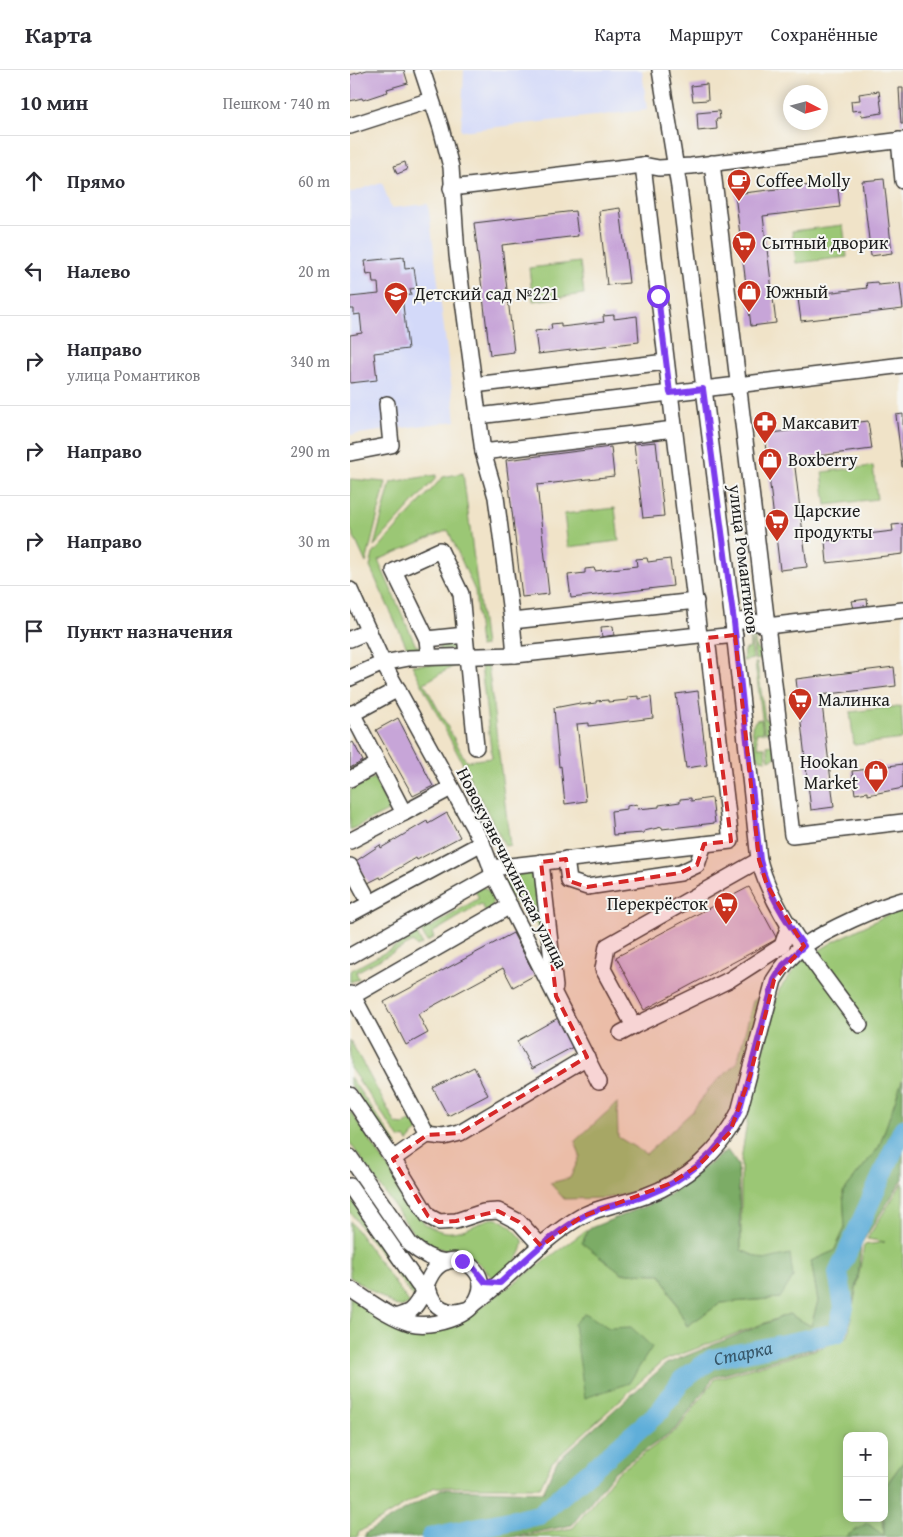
<!DOCTYPE html>
<html lang="ru">
<head>
<meta charset="utf-8">
<style>
  :root { --surface:#fff; --page:#f2f2f3; --text:#2b2b33; --muted:#7c7c81; --line:#e1e1e2 }
  body { margin:0; font-family:"Gentium Book Plus",serif; background:var(--page); color:var(--text) }
  .controls { position:absolute; right:15px; bottom:15px; display:grid; overflow:hidden; border-radius:10px; box-shadow:0 2px 12px #0003 }
  .controls button { width:45px; height:45px; display:grid; place-items:center; padding:0; border:0; border-bottom:1px solid var(--line); background:var(--surface); color:var(--text); font:25px sans-serif }
  .compass { position:absolute; left:433px; top:15px; width:45px; height:45px; border-radius:50%; background:var(--surface); box-shadow:0 2px 12px #0003; rotate:96deg }
  .stop { position:absolute; width:15px; height:15px; margin:-11px; border:4px solid #7c3aed; border-radius:50%; background:#fff }
  .stop.end { background:#7c3aed; border-color:#fff; box-shadow:0 1px 5px #0008 }
  .list { margin:0; padding:0; list-style:none }
  h2 { display:flex; justify-content:space-between; align-items:center; height:65px; margin:0; padding:0 20px; font-size:21px }
  h2 small { font-size:16px; font-weight:400; color:var(--muted) }
  .list li { display:grid; grid-template-columns:32px 1fr auto; gap:15px; align-items:center; box-sizing:border-box; height:90px; padding:0 20px; border-top:1px solid var(--line) }
  .list b { display:block; font-size:19px; white-space:nowrap }
  .list p { margin:0; font-size:16px; white-space:nowrap; color:var(--muted) }
  .list em { font-size:16px; font-style:normal; color:var(--muted) }
  .icon { flex:none; width:28px; height:28px; fill:none; stroke:currentColor; stroke-width:2; stroke-linecap:round; stroke-linejoin:round }
  .map { position:relative; flex:none; width:553px; height:1467px; overflow:hidden }
  header { display:flex; align-items:center; gap:30px; box-sizing:border-box; height:70px; padding:0 25px; background:var(--surface); border-bottom:1px solid var(--line) }
  header strong { font-size:24px }
  nav { display:flex; gap:28px; margin-inline-start:auto; font-size:18px }
  main { display:flex }
  aside { flex:1; background:var(--surface) }
  .map>svg:first-child { display:block }
  .built { fill:#d3d9f9 }
  .green { fill:#9bc774; stroke:#5c7248 }
  .forest { fill:#7cac66; stroke:#4c6441 }
  .lines { fill:none; stroke-linecap:round; stroke-linejoin:round }
  .river { stroke:#5faed9; stroke-width:20 }
  .building { fill:#c7a5d8 }
  .minor-casing { stroke:#3c3a36; stroke-width:18 }
  .minor { stroke:#fff; stroke-width:15 }
  .route { stroke:#7c3aed; stroke-width:6 }
  .marked { fill:#d62828; fill-opacity:0.2; stroke:#d62828; stroke-width:4; stroke-dasharray:10 6; stroke-linejoin:round }
  .labels { text-anchor:middle; stroke-width:4; stroke-linejoin:round; paint-order:stroke }
  .poi-label { font-size:18px; fill:#1c1c1c; stroke:#f6f6f2; text-anchor:start }
  .street-label { font-size:18px; fill:#1c1c1c; stroke:#f6f6f2 }
  .water-label { font-size:19px; font-style:italic; fill:#375668; stroke:#f6f6f2 }
</style>
</head>
<body>
<header>
<strong>Карта</strong>
<nav><a>Карта</a><a>Маршрут</a><a>Сохранённые</a></nav>
</header>
<main>
<aside>
<h2>10 мин<small>Пешком · 740 m</small></h2>
<ul class="list">
<li><svg class="icon" aria-label="ahead" viewBox="0 0 24 24"><path d="M12 20V5M6 11l6-6 6 6"/></svg><div><b>Прямо</b></div><em>60 m</em></li>
<li><svg class="icon" aria-label="left" viewBox="0 0 24 24"><path d="M17 20v-9H6M10 6l-5 5 5 5"/></svg><div><b>Налево</b></div><em>20 m</em></li>
<li><svg class="icon" aria-label="right" viewBox="0 0 24 24"><path d="M7 20v-9h11M14 6l5 5-5 5"/></svg><div><b>Направо</b><p>улица Романтиков</p></div><em>340 m</em></li>
<li><svg class="icon" aria-label="right" viewBox="0 0 24 24"><path d="M7 20v-9h11M14 6l5 5-5 5"/></svg><div><b>Направо</b></div><em>290 m</em></li>
<li><svg class="icon" aria-label="right" viewBox="0 0 24 24"><path d="M7 20v-9h11M14 6l5 5-5 5"/></svg><div><b>Направо</b></div><em>30 m</em></li>
<li><svg class="icon" aria-label="arrive" viewBox="0 0 24 24"><path d="M6 21V4h12l-3 4 3 4H6"/></svg><div><b>Пункт назначения</b></div></li>
</ul>
</aside>
<div class="map">
<svg width="553" height="1467" viewBox="0 0 553 1467">
  <rect width="100%" height="100%" fill="#f6f6f2"/>
  <filter id="ink" filterUnits="userSpaceOnUse"><feTurbulence type="fractalNoise" baseFrequency=".02" numOctaves="2"/><feDisplacementMap in="SourceGraphic" scale="10" xChannelSelector="R" yChannelSelector="G"/><feConvolveMatrix kernelMatrix="1 2 1 2 8 2 1 2 1" color-interpolation-filters="sRGB"/></filter>
  <filter id="wash" filterUnits="userSpaceOnUse"><feTurbulence type="fractalNoise" baseFrequency=".0096" numOctaves="4" result="noise"/><feDisplacementMap in="SourceGraphic" scale="20" xChannelSelector="R" yChannelSelector="G"/><feGaussianBlur stdDeviation="1.12" result="paint"/><feColorMatrix in="noise" values="0 0 0 0 0 0 0 0 0 0 0 0 0 0 0 0 0 1.4 0 .05"/><feComposite in="paint" operator="in"/></filter>
  <g filter="url(#wash)">
    <rect width="100%" height="100%" fill="#f0e3c8"/>
    <g class="built">
      <polygon points="114,0 292,0 297,40 111,61"/>
      <polygon points="32,112 41,138 78,134 106,351 0,365 0,123"/>
    </g>
    <g class="green">
      <polygon points="493,155 497,187 446,193 442,161"/>
      <polygon points="230,192 234,224 183,231 179,198"/>
      <polygon points="523,396 527,429 476,435 472,402"/>
      <polygon points="113,403 135,576 130,577 125,521 98,460 28,490 66,576 74,576 75,580 59,582 20,497 23,484 93,407"/>
      <polygon points="86,405 86,408 24,476 41,412"/>
      <polygon points="0,409 36,412 16,493 0,458"/>
      <polygon points="265,438 269,471 218,477 214,444"/>
      <polygon points="401,558 403,559 406,579 413,581 415,588 405,590"/>
      <polygon points="399,559 403,589 393,591 394,580 400,578"/>
      <polygon points="114,572 115,579 89,580 90,574"/>
      <polygon points="109,593 74,613 116,691 142,688 131,596 138,594 160,775 155,776 62,595"/>
      <polygon points="405,593 407,593 415,649 423,651 426,687 419,690 417,676 423,675 421,662 414,662"/>
      <polygon points="551,636 553,669 504,675 500,642"/>
      <polygon points="411,649 413,663 406,663 408,677 415,677 416,690 410,689 405,683 402,656 406,650"/>
      <polygon points="24,708 40,740 0,760 0,720"/>
      <path d="M 185,802 L 196,871 L 174,832 L 167,836 L 154,815 C 159,803 173,804 185,802 Z"/>
      <path d="M 133,817 C 142,822 144,828 142,838 L 136,842 L 131,834 L 82,863 L 84,868 L 77,872 L 69,857 L 76,853 L 79,858 L 129,828 L 125,821 Z"/>
      <polygon points="553,837 553,1008 529,1077 493,1122 495,1158 484,1181 461,1191 468,1231 461,1256 439,1244 313,1291 202,1392 190,1417 85,1417 9,1462 7,1467 0,1467 0,1226 58,1258 105,1256 238,1159 233,1173 272,1203 311,1204 337,1256 371,1233 430,1228 414,1190 391,1180 391,1090 400,1033 429,920 450,892 483,872"/>
      <polygon points="64,858 72,874 67,877 63,872 6,902 9,909 0,912 0,901 62,868 59,861"/>
      <polygon points="413,924 382,1042 362,1072 325,1100 294,1120 258,1128 214,1129 200,1113 220,1108 230,1086 225,1071 267,1033 268,1067 296,1084 343,1041 360,1017 387,993 403,931"/>
      <polygon points="0,970 46,1054 54,1055 63,1050 68,1060 58,1072 55,1067 50,1069 0,998"/>
      <polygon points="0,1007 47,1075 44,1076 35,1066 0,1014"/>
      <path d="M 0,1040 L 75,1154 C 83,1158 91,1163 101,1162 C 137,1159 140,1129 173,1170 C 174,1186 160,1196 149,1207 L 141,1207 C 120,1175 93,1187 65,1166 L 0,1073 Z"/>
      <polygon points="553,1112 553,1392 534,1418 534,1366 497,1366 497,1448 533,1448 534,1466 505,1461 495,1467 169,1467 223,1458 266,1404 328,1359 365,1309 468,1279 498,1266 514,1175 535,1172 517,1169"/>
      <polygon points="0,1127 65,1221 64,1228 0,1142"/>
      <polygon points="0,1151 60,1234 52,1237 44,1235 0,1207"/>
    </g>
    <g class="forest">
      <polygon points="553,1008 553,1109 511,1174 508,1209 496,1265 466,1278 364,1307 327,1358 264,1402 222,1455 162,1467 14,1467 16,1463 91,1419 193,1422 207,1391 316,1294 439,1244 461,1256 468,1231 461,1191 484,1181 495,1158 493,1122 529,1077"/>
      <polygon points="377,1080 388,1095 391,1180 414,1190 440,1184 443,1207 430,1228 371,1233 337,1256 311,1204 272,1203 232,1173 238,1159 313,1129"/>
      <polygon points="235,1243 259,1258 281,1257 302,1277 279,1313 235,1328 224,1254"/>
      <polygon points="553,1392 553,1467 495,1467 517,1453 534,1466 534,1418"/>
    </g>
    <g class="lines">
      <path class="river" id="s1" d="M 81,1467 L 189,1445 L 310,1341 L 332,1310 L 362,1289 L 487,1263 L 494,1237 L 488,1203 L 553,1059"/>
    </g>
    <g id="blocks">
      <g class="building">
        <polygon points="17,0 54,0 58,13 37,19 38,22 34,23 13,30 12,28 0,31 0,5"/>
        <polygon points="357,14 358,30 343,31 341,16"/>
        <polygon points="549,18 553,18 553,54 551,54"/>
        <polygon points="529,21 532,43 512,46 511,40 502,41 501,31 510,30 509,24"/>
        <polygon points="369,41 370,49 366,49 367,59 348,61 347,43"/>
        <polygon points="55,92 57,100 47,104 44,96"/>
        <polygon points="534,109 542,183 521,186 512,111"/>
        <polygon points="487,112 490,137 413,146 426,253 401,256 385,124"/>
        <polygon points="270,138 279,213 257,215 249,141"/>
        <polygon points="225,141 228,166 152,175 164,282 140,285 124,153"/>
        <polygon points="54,187 55,199 64,198 67,218 60,219 61,225 52,226 58,279 24,283 27,310 0,313 0,265 12,263 10,244 4,245 4,239 0,239 0,227 29,224 28,213 23,213 22,204 17,205 15,191"/>
        <polygon points="527,212 528,215 550,213 553,239 451,251 448,228 465,226 464,221 474,220 475,223 517,218 516,213"/>
        <polygon points="264,245 264,249 287,246 289,272 188,284 185,261 202,259 201,254 211,253 211,257 254,252 253,246"/>
        <polygon points="553,344 553,397 552,397 546,345"/>
        <polygon points="518,351 522,379 444,389 457,497 430,500 414,364"/>
        <polygon points="306,372 314,446 293,448 284,374"/>
        <polygon points="261,377 264,406 187,415 199,524 172,527 156,390"/>
        <polygon points="553,454 553,484 477,493 475,471 491,469 491,465 501,464 501,466 543,461 542,455"/>
        <polygon points="297,488 298,492 320,489 323,516 221,528 218,505 235,503 235,499 244,498 245,501 287,496 286,489"/>
        <polygon points="517,529 518,537 504,539 502,531"/>
        <polygon points="263,556 264,565 252,567 251,557"/>
        <polygon points="544,597 546,616 471,625 484,737 461,740 446,609"/>
        <polygon points="348,621 357,695 336,698 326,624"/>
        <polygon points="289,626 289,629 301,627 303,648 239,656 239,653 227,654 236,731 215,734 211,696 209,697 204,638 230,633 230,635 246,633 246,631 258,630 258,632 278,630 278,627"/>
        <polygon points="48,648 83,716 63,726 26,660"/>
        <polygon points="3,672 13,691 0,698 0,674"/>
        <polygon points="530,692 531,697 553,694 553,718 518,725 518,722 505,724 502,701 519,699 518,694"/>
        <polygon points="341,728 341,731 362,728 365,753 312,759 312,757 294,761 294,763 263,765 261,741 277,739 277,736 287,734 288,739 309,737 309,735 330,732 330,729"/>
        <polygon points="97,743 110,767 67,790 66,788 31,809 30,807 18,813 6,791 30,775 31,778 77,751 78,754"/>
        <polygon points="399,817 427,869 294,940 266,887"/>
        <polygon points="163,863 185,905 163,917 153,898 68,944 78,963 56,975 34,932"/>
        <polygon points="208,948 223,977 182,999 167,971"/>
        <polygon points="124,997 138,1025 98,1046 83,1018"/>
      </g>
    </g>
  </g>
  <g filter="url(#ink)">
    <use href="#blocks" fill-opacity="0" stroke="#3c3a36" stroke-width="1"/>
    <g class="lines">
      <defs>
        <g id="minor">
          <polyline points="72,0 91,58 101,97 107,185 133,382 146,427 162,551 346,531"/>
          <path d="M 310,0 L 329,117 L 383,552 L 409,790 C 424,848 476,907 510,955"/>
          <polyline points="0,56 81,30"/>
          <polyline points="549,70 553,111"/>
          <polyline points="362,93 442,765 553,752"/>
          <polyline points="101,118 293,95 309,98 341,96 553,70"/>
          <polyline points="124,315 316,292"/>
          <polyline points="128,346 553,295"/>
          <polyline points="133,382 324,359"/>
          <polyline points="0,383 41,375 37,334"/>
          <polyline points="0,520 33,593 132,773 144,805 249,1012"/>
          <polyline points="162,551 165,585 349,565 293,95"/>
          <polyline points="383,552 399,550 417,556 553,540"/>
          <polyline points="0,569 19,561"/>
          <polyline points="77,569 115,565"/>
          <polyline points="79,587 77,569 44,501 90,480 111,524 126,677"/>
          <polyline points="0,608 33,593 59,588 165,585"/>
          <polyline points="2,643 54,743 101,718"/>
          <polyline points="0,645 48,619"/>
          <polyline points="0,709 28,694"/>
          <polyline points="0,771 54,743"/>
          <polyline points="216,789 219,811 237,817 330,803 347,795 354,774"/>
          <polyline points="191,792 205,917"/>
          <polyline points="0,796 20,833"/>
          <polyline points="141,798 381,771 357,568 385,565"/>
          <polyline points="0,844 132,773"/>
          <polyline points="0,886 144,805"/>
          <polyline points="0,924 3,926 160,836"/>
          <polyline points="3,926 77,1065 43,1089"/>
          <polyline points="284,956 379,910 432,876 439,855"/>
          <polyline points="271,963 284,956 253,899 257,876 409,790"/>
          <polyline points="0,1025 43,1089 78,1146 89,1152 106,1151 133,1142 148,1141 169,1152 191,1176"/>
          <polyline points="77,1065 94,1067 110,1063 237,987"/>
          <path d="M 0,1087 L 60,1174 C 70,1183 82,1190 96,1192"/>
          <polyline points="0,1116 68,1214 82,1230"/>
          <path d="M 0,1219 C 18,1230 39,1247 60,1253 C 81,1258 121,1248 129,1225 C 137,1206 118,1186 98,1191 C 75,1197 77,1228 60,1241 C 56,1244 50,1245 46,1247"/>
          <path d="M 79,1221 C 83,1237 98,1246 115,1240"/>
          <path d="M 124,1234 C 160,1207 190,1170 230,1147 C 249,1136 274,1134 295,1126 C 336,1111 371,1081 389,1042 L 424,910 C 432,897 442,884 455,875 C 479,859 525,838 553,830"/>
        </g>
      </defs>
      <use href="#minor" class="minor-casing"/>
      <use href="#minor" class="minor"/>
    </g>
  </g>
  <g class="lines" filter="url(#ink)">
    <path class="route" d="M 112,1191 L 121,1195 L 135,1212 L 150,1213 C 175,1190 200,1165 230,1148 C 249,1136 274,1134 295,1126 C 336,1110 371,1082 389,1042 L 424,910 L 433,895 L 454,876 C 435,850 417,822 410,790 L 384,552 L 353,319 L 320,323 L 308,226"/>
  </g>
  <path class="marked" d="M 385,565 L 409,790 L 417,815 L 454,876 L 424,910 L 400,1006 L 380,1062 L 348,1096 L 319,1114 L 231,1147 L 191,1176 L 169,1152 L 148,1141 L 106,1151 L 89,1152 L 78,1146 L 43,1089 L 77,1065 L 110,1063 L 237,987 L 206,926 L 191,792 L 216,789 L 219,811 L 237,817 L 330,803 L 347,795 L 354,774 L 381,771 L 357,568 Z"/>
  <defs>
    <symbol id="cafe-pin" viewBox="-11 -11 22 30"><path d="M0 17L-7.5 6A9.5 9.5 0 1 1 7.5 6Z" fill="#c8321e" stroke="#f6f6f2"/><path d="M-5.5-4.5H6V0H3Q3 3.5 0 3.5H-2.5Q-5.5 3.5-5.5 0ZM3-3.2v2h1.7v-2ZM-6 4.5H4V6H-6Z" fill="#fff"/></symbol>
    <symbol id="supermarket-pin" viewBox="-11 -11 22 30"><path d="M0 17L-7.5 6A9.5 9.5 0 1 1 7.5 6Z" fill="#c8321e" stroke="#f6f6f2"/><path d="M-6-5.5h2.5l.6 2H6L4.5 2H-2.5L-4.4-4H-6ZM-1.5 3.2a1.3 1.3 0 1 0 .1 0ZM3 3.2a1.3 1.3 0 1 0 .1 0Z" fill="#fff"/></symbol>
    <symbol id="shop-pin" viewBox="-11 -11 22 30"><path d="M0 17L-7.5 6A9.5 9.5 0 1 1 7.5 6Z" fill="#c8321e" stroke="#f6f6f2"/><path d="M-5-2.5h2.3a2.7 3.5 0 0 1 5.4 0H5L5.5 6h-11ZM-1.5-2.5h3a1.5 2.3 0 0 0-3 0Z" fill="#fff"/></symbol>
    <symbol id="school-pin" viewBox="-11 -11 22 30"><path d="M0 17L-7.5 6A9.5 9.5 0 1 1 7.5 6Z" fill="#c8321e" stroke="#f6f6f2"/><path d="M0-5L7-2L0 1L-7-2ZM-4 1L0 2.5L4 1V4Q0 6-4 4Z" fill="#fff"/></symbol>
    <symbol id="pharmacy-pin" viewBox="-11 -11 22 30"><path d="M0 17L-7.5 6A9.5 9.5 0 1 1 7.5 6Z" fill="#c8321e" stroke="#f6f6f2"/><path d="M-2-6h4v4h4v4h-4v4h-4v-4h-4v-4h4Z" fill="#fff"/></symbol>
  </defs>
  <g fill-rule="evenodd">
    <use href="#cafe-pin" x="375" y="97" width="28" height="38"/>
    <use href="#supermarket-pin" x="380" y="159" width="28" height="38"/>
    <use href="#shop-pin" x="385" y="208" width="28" height="38"/>
    <use href="#school-pin" x="32" y="210" width="28" height="38"/>
    <use href="#pharmacy-pin" x="401" y="339" width="28" height="38"/>
    <use href="#shop-pin" x="406" y="376" width="28" height="38"/>
    <use href="#supermarket-pin" x="413" y="437" width="28" height="38"/>
    <use href="#supermarket-pin" x="436" y="616" width="28" height="38"/>
    <use href="#shop-pin" x="512" y="688" width="28" height="38"/>
    <use href="#supermarket-pin" x="362" y="820" width="28" height="38"/>
  </g>
  <g class="labels">
    <g class="poi-label">
      <text x="406" y="117">Coffee Molly</text>
      <text x="412" y="179">Сытный дворик</text>
      <text x="416" y="228">Южный</text>
      <text x="64" y="230">Детский сад №221</text>
      <text x="432" y="359">Максавит</text>
      <text x="438" y="396">Boxberry</text>
      <text x="444" y="447">Царские<tspan x="444" dy="21">продукты</tspan></text>
      <text x="468" y="636">Малинка</text>
      <text x="508" y="698" text-anchor="end">Hookan<tspan x="508" dy="21">Market</tspan></text>
      <text x="358" y="840" text-anchor="end">Перекрёсток</text>
    </g>
    <g class="street-label">
      <text transform="translate(394 489) rotate(83)" y="6">улица Романтиков</text>
      <text transform="translate(162 798) rotate(63)" y="6">Новокузнечихинская улица</text>
    </g>
    <g class="water-label">
      <text dy="7" stroke="none"><textPath href="#s1" startOffset="376">Старка</textPath></text>
    </g>
  </g>
</svg>
<div class="controls">
<button>+</button>
<button>−</button>
</div>
<svg class="compass" viewBox="-18 -18 36 36"><path d="M0-13l5 13h-10z" fill="#e53935"/><path d="M0 13l5-13h-10z" fill="#7c7c81"/></svg>
<div class="stop" style="left:308px;top:226px"></div>
<div class="stop end" style="left:112px;top:1191px"></div>
</div>
</main>
</body>
</html>
